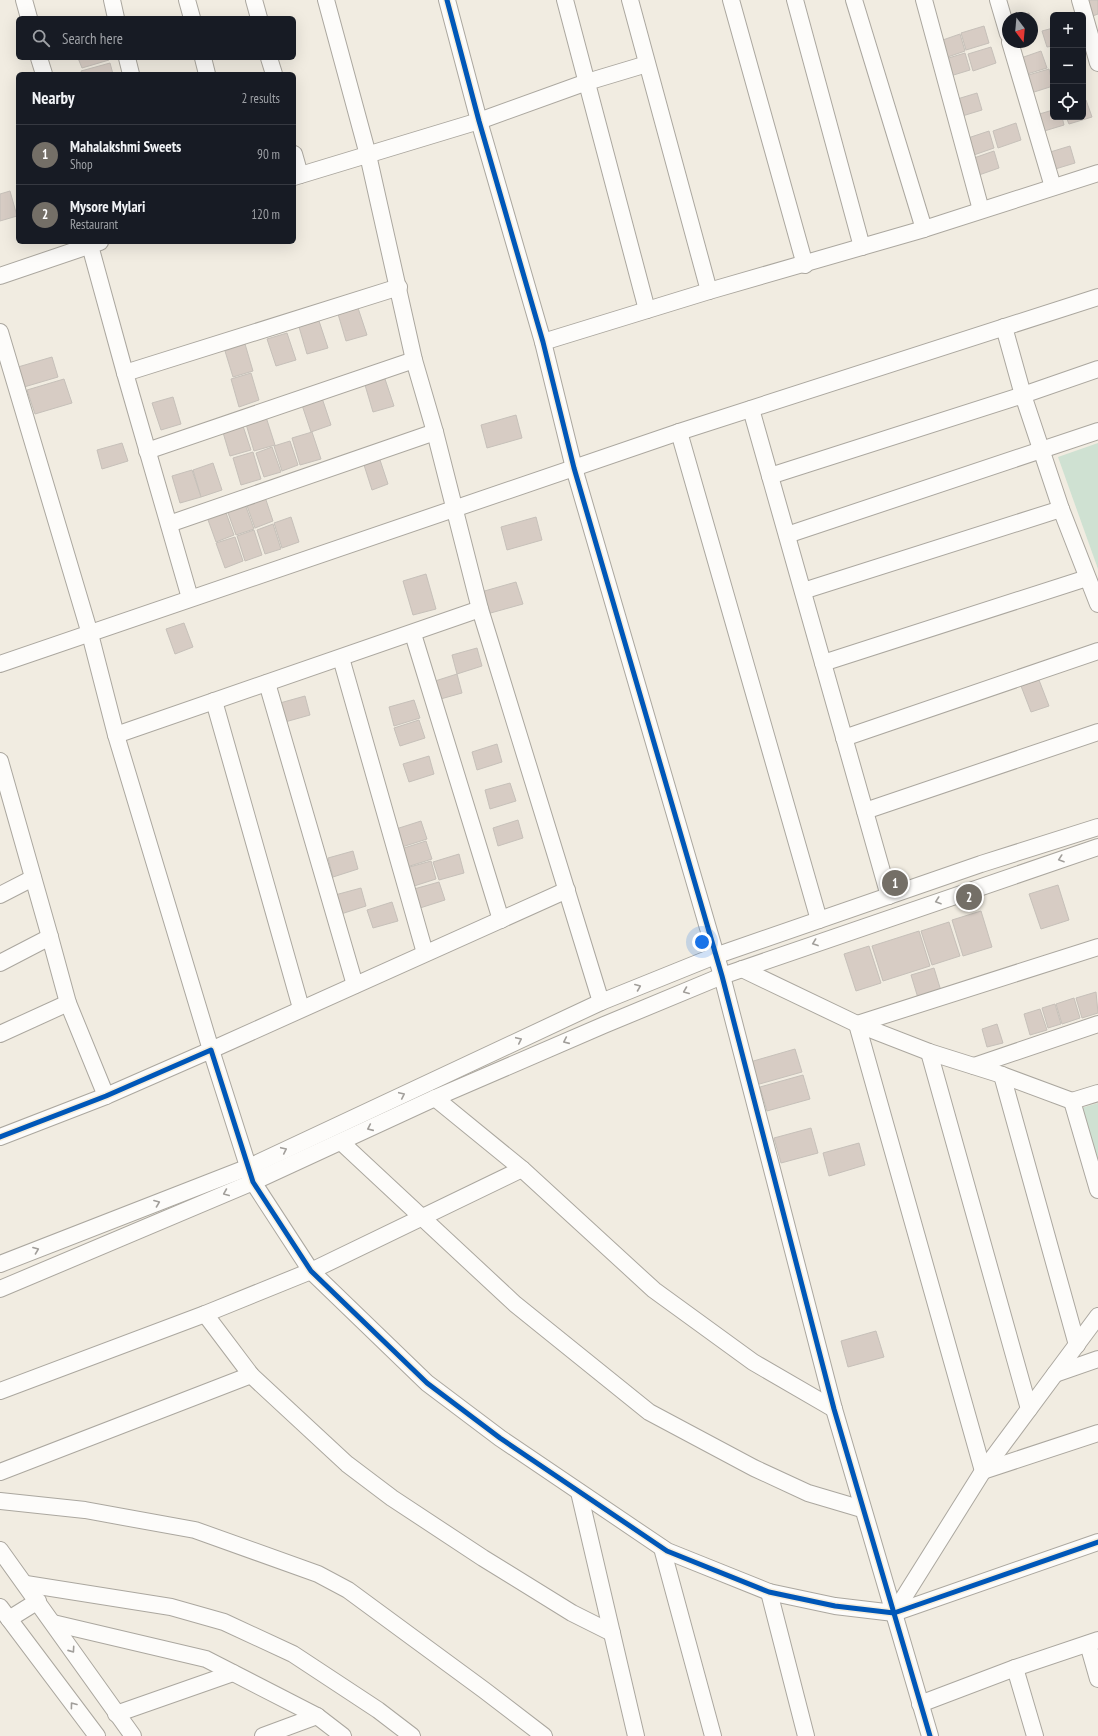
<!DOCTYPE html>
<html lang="en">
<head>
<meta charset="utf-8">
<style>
  :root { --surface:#171b24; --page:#20242c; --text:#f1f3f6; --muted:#9ea1a6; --line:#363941; --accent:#746f67 }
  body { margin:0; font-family:"PT Sans Narrow",sans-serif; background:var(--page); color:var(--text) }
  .controls { position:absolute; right:12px; top:12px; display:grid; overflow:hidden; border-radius:6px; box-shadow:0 4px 16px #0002 }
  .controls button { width:36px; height:36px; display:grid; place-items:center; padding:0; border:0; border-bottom:1px solid var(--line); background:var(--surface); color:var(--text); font:20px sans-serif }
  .compass { position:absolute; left:1002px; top:12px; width:36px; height:36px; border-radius:50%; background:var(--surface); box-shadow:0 4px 16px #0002; rotate:164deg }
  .you { position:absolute; left:702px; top:942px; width:14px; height:14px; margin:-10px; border:3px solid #fff; border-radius:50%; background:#1a73e8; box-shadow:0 0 0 6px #1a73e833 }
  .badge { display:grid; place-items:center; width:26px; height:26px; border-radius:50%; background:var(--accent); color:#fff; font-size:13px; font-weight:700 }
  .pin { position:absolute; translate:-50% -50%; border:2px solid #fff; box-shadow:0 1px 4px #0006 }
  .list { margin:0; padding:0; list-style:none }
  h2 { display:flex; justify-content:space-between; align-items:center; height:52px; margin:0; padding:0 16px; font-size:17px }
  h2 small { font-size:13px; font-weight:400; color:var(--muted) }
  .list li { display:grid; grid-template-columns:26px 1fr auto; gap:12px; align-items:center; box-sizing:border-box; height:60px; padding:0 16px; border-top:1px solid var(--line) }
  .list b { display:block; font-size:15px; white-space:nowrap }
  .list p { margin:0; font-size:13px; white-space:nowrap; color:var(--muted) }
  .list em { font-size:13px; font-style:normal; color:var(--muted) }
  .icon { flex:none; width:22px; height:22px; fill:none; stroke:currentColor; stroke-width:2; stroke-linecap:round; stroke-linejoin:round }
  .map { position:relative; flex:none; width:1098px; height:1736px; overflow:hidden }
  .search { position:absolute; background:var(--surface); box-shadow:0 4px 16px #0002; left:16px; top:16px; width:280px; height:44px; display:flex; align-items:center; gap:10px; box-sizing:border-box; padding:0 14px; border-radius:6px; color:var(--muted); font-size:15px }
  .panel { position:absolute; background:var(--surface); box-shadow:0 4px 16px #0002; left:16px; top:72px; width:280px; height:172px; border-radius:6px }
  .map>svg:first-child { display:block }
  .green { fill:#cfe1d2 }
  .building { fill:#d7ccc4; stroke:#c6c0b9 }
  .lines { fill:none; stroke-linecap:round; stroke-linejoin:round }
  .minor-casing { stroke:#aba79f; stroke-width:18 }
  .minor { stroke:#fdfcfa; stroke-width:16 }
  .cycleway-casing { stroke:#f7eedb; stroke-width:8 }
  .cycleway { stroke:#0057b8; stroke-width:5 }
  .oneway { stroke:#a19e9a }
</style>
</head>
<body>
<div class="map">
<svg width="1098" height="1736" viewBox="0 0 1098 1736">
  <rect width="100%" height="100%" fill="#f1ece1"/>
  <g class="green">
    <polygon points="1098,443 1098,569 1058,457"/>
    <polygon points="1098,1103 1098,1162 1081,1108"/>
  </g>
  <g class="building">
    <polygon points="1084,0 1098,0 1098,14 1090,17"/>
    <polygon points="1029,13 1031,18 1012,18"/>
    <polygon points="984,26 989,43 966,50 961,33"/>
    <polygon points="1053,28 1053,46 1047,47 1042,31"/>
    <polygon points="960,34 965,51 942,59 937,42"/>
    <polygon points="991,47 996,63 973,71 968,54"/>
    <polygon points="1041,51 1047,68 1024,75 1018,59"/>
    <polygon points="965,53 970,70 947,77 942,60"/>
    <polygon points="78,58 109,58 109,60 82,68"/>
    <polygon points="110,63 113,74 82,74 81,71"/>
    <polygon points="1049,69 1053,86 1031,93 1025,76"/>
    <polygon points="977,93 982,110 959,117 954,100"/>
    <polygon points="1086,100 1092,117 1069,124 1066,117 1083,117 1083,101"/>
    <polygon points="1053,110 1053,117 1062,117 1064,125 1041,132 1036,115"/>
    <polygon points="1016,123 1021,140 998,148 993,131"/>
    <polygon points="989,131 994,148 971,156 965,139"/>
    <polygon points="1070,146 1075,163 1052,170 1047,153"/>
    <polygon points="994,151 999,168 976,176 971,159"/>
    <polygon points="10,191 17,216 0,221 0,194"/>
    <polygon points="358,308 367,335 346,341 338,314"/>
    <polygon points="319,321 328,348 307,354 299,327"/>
    <polygon points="287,333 296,360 276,366 267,339"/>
    <polygon points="245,344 253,371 233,377 225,351"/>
    <polygon points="52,357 58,377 24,387 18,367"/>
    <polygon points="251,373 259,400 239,407 231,379"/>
    <polygon points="64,379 72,403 35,414 27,390"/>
    <polygon points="385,379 394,406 373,412 365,385"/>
    <polygon points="173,397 181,424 161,430 152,403"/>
    <polygon points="322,398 331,425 311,432 302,405"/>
    <polygon points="516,415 522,438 487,448 481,425"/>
    <polygon points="266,417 275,445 254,451 246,424"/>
    <polygon points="242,423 251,450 230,456 222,429"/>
    <polygon points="312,432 321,459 300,465 292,438"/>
    <polygon points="290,441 298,465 282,471 274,446"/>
    <polygon points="122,443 128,461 102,469 97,450"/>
    <polygon points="272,447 281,472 264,477 256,453"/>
    <polygon points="253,452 261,479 241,485 233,458"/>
    <polygon points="380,460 388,484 372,490 364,465"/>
    <polygon points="213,463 222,490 201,497 193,470"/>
    <polygon points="192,470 201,497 180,503 172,476"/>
    <polygon points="265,497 273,521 255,528 246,503"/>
    <polygon points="245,504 254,529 236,535 227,510"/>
    <polygon points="225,510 234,535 216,542 207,517"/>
    <polygon points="291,517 299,542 282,548 274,523"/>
    <polygon points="536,517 542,540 507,550 501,527"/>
    <polygon points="273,524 281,549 265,554 257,530"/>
    <polygon points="254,530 262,555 245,561 237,536"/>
    <polygon points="235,537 243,561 225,568 216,543"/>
    <polygon points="426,574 436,609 413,615 403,581"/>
    <polygon points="516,582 523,604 487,614 481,592"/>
    <polygon points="184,623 193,647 175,654 166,629"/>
    <polygon points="477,648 482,666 457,674 452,655"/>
    <polygon points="457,674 462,693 437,700 432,682"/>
    <polygon points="1039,680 1049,706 1031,712 1021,686"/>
    <polygon points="305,696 310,715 285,722 280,703"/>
    <polygon points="414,700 420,718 394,726 389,707"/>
    <polygon points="419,720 425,738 400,746 394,728"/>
    <polygon points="497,744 502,762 477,770 472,752"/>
    <polygon points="429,756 434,774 409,782 403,764"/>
    <polygon points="510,783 516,801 490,809 485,790"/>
    <polygon points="518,820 523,838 498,846 493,828"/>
    <polygon points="421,821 427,839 402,847 396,829"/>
    <polygon points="426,841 432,859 407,867 401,849"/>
    <polygon points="353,851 358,869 333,877 328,858"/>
    <polygon points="459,854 464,873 439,880 433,862"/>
    <polygon points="431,861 436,879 411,887 406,868"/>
    <polygon points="439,882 445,900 420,908 414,889"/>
    <polygon points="1058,885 1069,920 1041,929 1029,894"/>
    <polygon points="361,888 366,906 341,914 335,895"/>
    <polygon points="392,902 398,921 373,928 367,910"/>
    <polygon points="981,911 992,947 963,956 952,920"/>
    <polygon points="949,922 960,956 932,965 921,931"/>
    <polygon points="919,931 930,966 883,981 872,946"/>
    <polygon points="869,946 881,983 856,991 844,954"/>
    <polygon points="934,968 941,991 918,998 911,975"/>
    <polygon points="1096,992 1098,1013 1082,1018 1076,998"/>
    <polygon points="1074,998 1080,1018 1062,1024 1056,1004"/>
    <polygon points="1055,1004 1061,1024 1048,1028 1042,1008"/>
    <polygon points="1040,1009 1047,1030 1030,1035 1024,1014"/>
    <polygon points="997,1024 1003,1043 987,1047 982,1029"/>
    <polygon points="795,1049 802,1072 756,1085 750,1062"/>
    <polygon points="803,1075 810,1099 767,1111 760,1087"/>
    <polygon points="811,1128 818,1153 781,1163 774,1138"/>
    <polygon points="859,1143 865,1165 829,1176 823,1153"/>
    <polygon points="876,1331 884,1357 848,1367 841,1341"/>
  </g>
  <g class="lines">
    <defs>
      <g id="minor">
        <polyline points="24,0 29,18"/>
        <polyline points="112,0 116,18"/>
        <polyline points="187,0 192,18"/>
        <polyline points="254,0 259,18"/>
        <polyline points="326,0 368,155 414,360 435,432 480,609 601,1002"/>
        <polyline points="447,0 479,121 543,342 574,468 722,976 834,1409 930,1736"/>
        <polyline points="565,0 647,310"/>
        <polyline points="630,0 709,291"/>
        <polyline points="731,0 805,265"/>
        <polyline points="795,0 862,247"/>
        <polyline points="854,0 924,229"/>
        <polyline points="924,0 981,210"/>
        <polyline points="998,0 1008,34"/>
        <polyline points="1080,0 1098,63"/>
        <polyline points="1010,42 1053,187"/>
        <polyline points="39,58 44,74"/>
        <polyline points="127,58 131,74"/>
        <polyline points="203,58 207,74"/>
        <polyline points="269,58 274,74"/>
        <polyline points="294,154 300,175"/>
        <polyline points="294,177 479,121 587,82 647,64"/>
        <polyline points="89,242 125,373 190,598"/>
        <polyline points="0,276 100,242"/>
        <polyline points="1004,327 1023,395 1061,509 1098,604"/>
        <polyline points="0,332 90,634 116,735 211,1050 567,890"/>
        <polyline points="543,342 709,291 924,229 1098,173"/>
        <polyline points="125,373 399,287"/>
        <polyline points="751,409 889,896"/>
        <polyline points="679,432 819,920"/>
        <polyline points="147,451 414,360"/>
        <polyline points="770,476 1023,395 1098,369"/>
        <polyline points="169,524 435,432"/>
        <polyline points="787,535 1098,431"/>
        <polyline points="803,591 1061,509"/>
        <polyline points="413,634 501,920"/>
        <polyline points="341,658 425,953"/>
        <polyline points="823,663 1087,578"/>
        <polyline points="0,664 679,432 1098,297"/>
        <polyline points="267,683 355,985"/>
        <polyline points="214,701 301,1008"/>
        <polyline points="116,735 480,609"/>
        <polyline points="844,738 1098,651"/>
        <polyline points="0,761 50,937"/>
        <polyline points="865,811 1098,732"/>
        <polyline points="0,895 33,878"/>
        <polyline points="1098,947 857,1024 983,1471 1098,1433"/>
        <polyline points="0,963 50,937 68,1003 106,1096"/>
        <polyline points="742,969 857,1024 929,1052 1002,1075 1072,1101"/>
        <polyline points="0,1034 68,1003"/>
        <polyline points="929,1052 1029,1409"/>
        <polyline points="974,1066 1098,1024"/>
        <polyline points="1002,1075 1077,1345"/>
        <polyline points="1098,1093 1072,1101 1098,1190"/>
        <polyline points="435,1098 522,1169 654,1290 753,1362 834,1409"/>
        <polyline points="0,1137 106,1096 211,1050 253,1182 311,1271 427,1383 500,1438 667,1551 769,1592 835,1606 894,1613 1098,1542"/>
        <polyline points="341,1142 515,1304 649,1412 754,1468 808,1493 862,1509"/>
        <polyline points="0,1264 249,1167 601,1002 715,956 981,864 1098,827"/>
        <polyline points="0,1289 253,1182 435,1098 604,1025 722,976 1098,847"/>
        <polyline points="205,1314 251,1375 347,1464 392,1498 483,1558 572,1613 612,1633"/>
        <polyline points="1055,1374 1098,1359"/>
        <polyline points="0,1391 205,1314 311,1271 522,1169"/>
        <polyline points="0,1472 251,1375"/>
        <polyline points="579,1492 636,1736"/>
        <polyline points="0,1501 85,1510 195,1530 318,1574 348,1590 484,1690 544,1736"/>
        <polyline points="662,1548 713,1736"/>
        <polyline points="0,1550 133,1736"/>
        <polyline points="26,1584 171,1607 224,1622 293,1654 378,1710 412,1736"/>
        <polyline points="769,1592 806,1736"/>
        <polyline points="0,1607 97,1736"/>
        <polyline points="894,1613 983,1471 1098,1316"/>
        <polyline points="9,1619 38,1601"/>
        <polyline points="53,1623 206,1659 317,1716 343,1736"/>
        <polyline points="1088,1644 1098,1679"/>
        <polyline points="1015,1668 1035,1736"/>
        <polyline points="920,1704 1015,1668 1098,1640"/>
        <polyline points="116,1714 233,1673"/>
        <polyline points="263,1736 317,1716"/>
      </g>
    </defs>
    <use href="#minor" class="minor-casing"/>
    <use href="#minor" class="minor"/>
    <defs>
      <g id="cycleway">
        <polyline points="447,0 479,121 543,342 574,468 722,976 834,1409 930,1736"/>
        <polyline points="0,1137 106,1096 211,1050 253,1182 311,1271 427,1383 500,1438 667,1551 769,1592 835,1606 894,1613 1098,1542"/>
      </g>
    </defs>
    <use href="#cycleway" class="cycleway-casing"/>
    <use href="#cycleway" class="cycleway"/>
  </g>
  <defs><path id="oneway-chevron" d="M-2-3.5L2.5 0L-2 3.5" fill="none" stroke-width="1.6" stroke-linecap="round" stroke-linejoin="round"/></defs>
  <g class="oneway">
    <use href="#oneway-chevron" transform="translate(1061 859) rotate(161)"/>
    <use href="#oneway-chevron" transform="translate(938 901) rotate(161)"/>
    <use href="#oneway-chevron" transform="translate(815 943) rotate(160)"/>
    <use href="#oneway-chevron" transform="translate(638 987) rotate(-22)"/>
    <use href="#oneway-chevron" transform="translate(686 991) rotate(158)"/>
    <use href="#oneway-chevron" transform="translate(519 1040) rotate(-25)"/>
    <use href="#oneway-chevron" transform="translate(566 1041) rotate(156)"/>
    <use href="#oneway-chevron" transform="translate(402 1095) rotate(-25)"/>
    <use href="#oneway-chevron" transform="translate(370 1128) rotate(156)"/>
    <use href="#oneway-chevron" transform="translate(284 1150) rotate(-25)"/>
    <use href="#oneway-chevron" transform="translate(226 1193) rotate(157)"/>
    <use href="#oneway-chevron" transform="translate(157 1203) rotate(-21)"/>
    <use href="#oneway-chevron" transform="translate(36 1250) rotate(-21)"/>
    <use href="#oneway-chevron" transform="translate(72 1650) rotate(55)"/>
    <use href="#oneway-chevron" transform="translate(73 1705) rotate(-127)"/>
  </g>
</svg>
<div class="controls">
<button>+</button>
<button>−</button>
<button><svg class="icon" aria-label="locate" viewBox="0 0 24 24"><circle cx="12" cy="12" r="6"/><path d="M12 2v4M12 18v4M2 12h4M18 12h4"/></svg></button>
</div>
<svg class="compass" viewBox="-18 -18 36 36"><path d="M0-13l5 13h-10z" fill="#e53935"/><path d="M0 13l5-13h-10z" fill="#9ea1a6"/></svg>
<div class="you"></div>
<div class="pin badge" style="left:895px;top:883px">1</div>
<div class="pin badge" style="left:969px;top:897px">2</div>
<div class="search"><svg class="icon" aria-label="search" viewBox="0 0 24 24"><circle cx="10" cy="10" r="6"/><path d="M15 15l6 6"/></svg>Search here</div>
<section class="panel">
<h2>Nearby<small>2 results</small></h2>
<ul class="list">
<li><span class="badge">1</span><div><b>Mahalakshmi Sweets</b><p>Shop</p></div><em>90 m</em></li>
<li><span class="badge">2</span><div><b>Mysore Mylari</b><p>Restaurant</p></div><em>120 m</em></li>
</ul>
</section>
</div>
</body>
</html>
